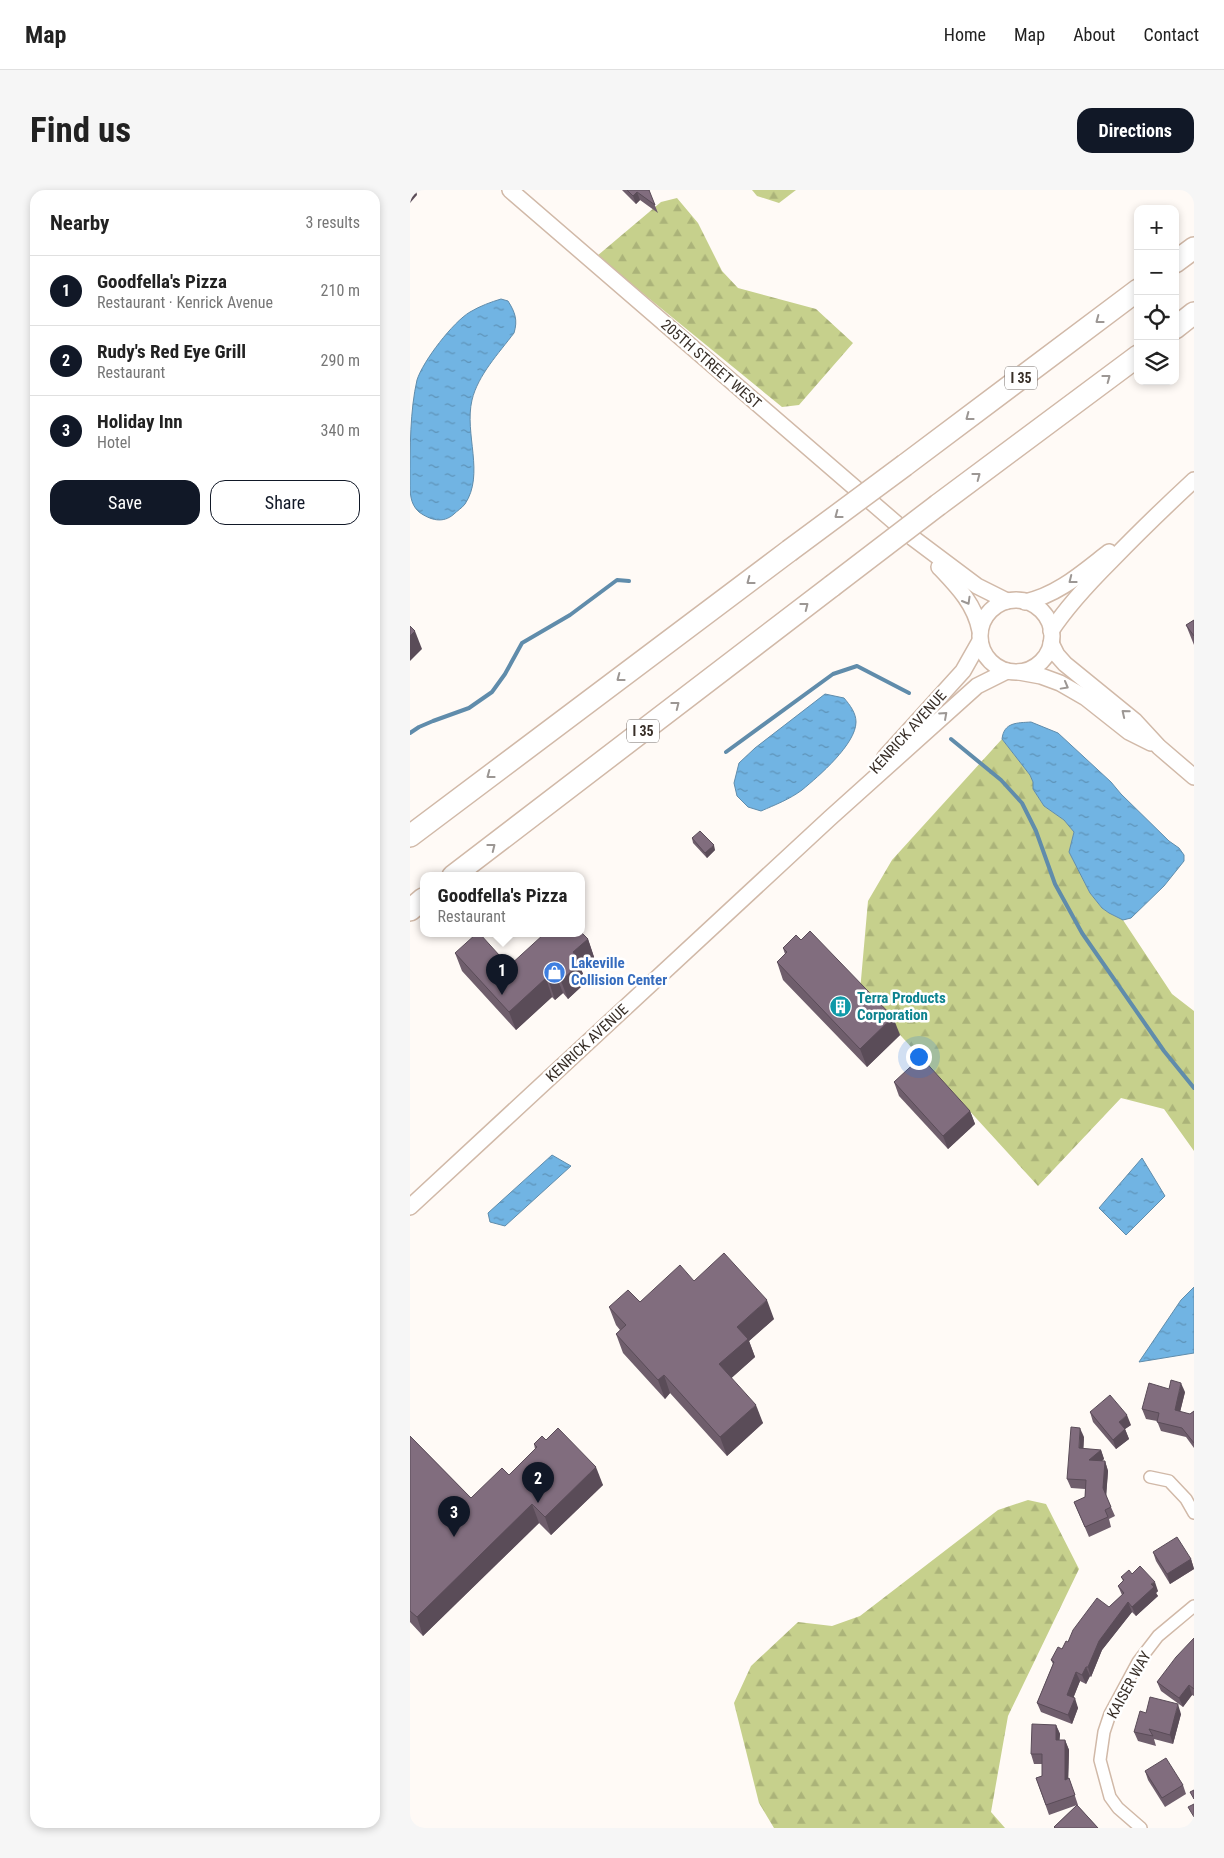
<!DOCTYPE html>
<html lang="en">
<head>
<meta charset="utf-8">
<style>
  :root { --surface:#fff; --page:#f6f6f6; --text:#222; --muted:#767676; --line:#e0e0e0; --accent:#111827 }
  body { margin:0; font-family:"Roboto Condensed",sans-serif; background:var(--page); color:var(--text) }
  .controls { position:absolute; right:15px; top:15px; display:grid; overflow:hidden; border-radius:10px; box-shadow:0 2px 8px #0003 }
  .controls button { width:45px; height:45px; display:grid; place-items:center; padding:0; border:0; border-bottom:1px solid var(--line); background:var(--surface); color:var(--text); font:25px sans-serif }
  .you { position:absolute; left:508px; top:866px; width:18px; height:18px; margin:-12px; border:4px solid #fff; border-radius:50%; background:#1a73e8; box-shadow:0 0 0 8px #1a73e833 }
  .badge { display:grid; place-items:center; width:32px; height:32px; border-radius:50%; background:var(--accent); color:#fff; font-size:16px; font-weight:700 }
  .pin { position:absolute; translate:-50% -41px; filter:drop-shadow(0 1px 2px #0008) }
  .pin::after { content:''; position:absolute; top:26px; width:18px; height:15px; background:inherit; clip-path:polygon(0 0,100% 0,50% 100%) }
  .popup { position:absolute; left:10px; top:682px; width:165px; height:65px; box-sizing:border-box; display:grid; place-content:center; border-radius:10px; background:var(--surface); filter:drop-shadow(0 1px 4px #0005); font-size:16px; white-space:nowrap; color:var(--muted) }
  .popup b { font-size:19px; color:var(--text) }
  .popup::after { content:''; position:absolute; left:50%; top:100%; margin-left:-10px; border:10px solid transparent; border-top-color:var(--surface) }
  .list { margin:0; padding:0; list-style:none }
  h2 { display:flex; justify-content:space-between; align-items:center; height:65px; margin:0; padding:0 20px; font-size:21px }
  h2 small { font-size:16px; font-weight:400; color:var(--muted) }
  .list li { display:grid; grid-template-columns:32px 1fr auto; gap:15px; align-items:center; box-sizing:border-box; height:70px; padding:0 20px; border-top:1px solid var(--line) }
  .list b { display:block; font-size:19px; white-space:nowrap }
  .list p { margin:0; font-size:16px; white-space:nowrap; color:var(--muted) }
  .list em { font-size:16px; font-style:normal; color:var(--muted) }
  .actions { display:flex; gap:10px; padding:15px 20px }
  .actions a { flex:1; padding:11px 0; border:1px solid var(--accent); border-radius:15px; text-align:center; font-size:18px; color:var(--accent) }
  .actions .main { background:var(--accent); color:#fff }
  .icon { flex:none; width:28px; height:28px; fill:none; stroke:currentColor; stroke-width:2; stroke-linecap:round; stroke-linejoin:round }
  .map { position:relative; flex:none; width:784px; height:1638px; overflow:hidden; border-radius:15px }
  header { display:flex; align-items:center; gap:30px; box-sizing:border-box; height:70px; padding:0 25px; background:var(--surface); border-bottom:1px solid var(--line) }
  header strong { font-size:24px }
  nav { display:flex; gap:28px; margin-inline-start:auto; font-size:18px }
  .intro { display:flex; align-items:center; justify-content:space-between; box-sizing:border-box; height:120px; padding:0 30px }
  h1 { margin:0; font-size:35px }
  .button { padding:12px 22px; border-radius:15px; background:var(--accent); color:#fff; font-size:18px; font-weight:700 }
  main { display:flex; gap:30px; padding:0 30px }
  aside { flex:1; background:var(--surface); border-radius:15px; box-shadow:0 2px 8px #0003 }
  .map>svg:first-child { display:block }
  .forest { fill:url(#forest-firs) }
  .water { fill:url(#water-ripples); stroke:#608cab }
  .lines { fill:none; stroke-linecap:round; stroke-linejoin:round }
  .stream { stroke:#608cab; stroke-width:4 }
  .minor-casing { stroke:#d1b9a8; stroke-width:14 }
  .tertiary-casing { stroke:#d1b9a8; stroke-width:18 }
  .motorway-casing { stroke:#d1b9a8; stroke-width:24 }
  .minor { stroke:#fff; stroke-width:11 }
  .tertiary { stroke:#fff; stroke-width:15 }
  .motorway { stroke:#fff; stroke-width:21 }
  .motorway-bridge-casing { stroke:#d1b9a8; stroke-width:24; stroke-linecap:butt }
  .motorway-bridge { stroke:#fff; stroke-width:21 }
  .wall { fill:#6f5e6c }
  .shaded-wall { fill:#5a4c58 }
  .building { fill:#816d7e; stroke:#5a4c58 }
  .oneway { stroke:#9c9794 }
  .labels { text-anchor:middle; stroke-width:5; stroke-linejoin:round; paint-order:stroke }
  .shield { fill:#fff; stroke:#746d68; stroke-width:1 }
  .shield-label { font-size:14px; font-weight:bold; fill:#382f28 }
  .street-label { font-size:15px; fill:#382f28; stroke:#fff }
  .shop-label { font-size:15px; font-weight:bold; fill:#366cbe; stroke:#fff; text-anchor:start }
  .culture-label { font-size:15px; font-weight:bold; fill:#0d838f; stroke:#fff; text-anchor:start }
</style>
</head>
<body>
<header>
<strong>Map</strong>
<nav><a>Home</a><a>Map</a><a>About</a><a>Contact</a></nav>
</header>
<div class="intro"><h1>Find us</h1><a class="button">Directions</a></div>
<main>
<aside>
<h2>Nearby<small>3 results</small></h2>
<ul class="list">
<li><span class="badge">1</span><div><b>Goodfella's Pizza</b><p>Restaurant · Kenrick Avenue</p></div><em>210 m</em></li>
<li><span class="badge">2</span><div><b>Rudy's Red Eye Grill</b><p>Restaurant</p></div><em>290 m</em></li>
<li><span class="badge">3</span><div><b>Holiday Inn</b><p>Hotel</p></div><em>340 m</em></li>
</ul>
<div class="actions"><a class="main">Save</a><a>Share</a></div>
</aside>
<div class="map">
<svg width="784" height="1638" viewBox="0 0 784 1638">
  <defs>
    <pattern id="forest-firs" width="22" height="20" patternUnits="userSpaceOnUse" patternTransform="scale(1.25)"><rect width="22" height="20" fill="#c6d08c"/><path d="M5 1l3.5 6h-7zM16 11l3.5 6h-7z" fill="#abb379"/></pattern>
    <pattern id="water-ripples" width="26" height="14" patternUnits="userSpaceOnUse" patternTransform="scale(1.25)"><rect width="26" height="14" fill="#71b4e3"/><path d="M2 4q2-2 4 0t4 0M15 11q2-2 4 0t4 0" fill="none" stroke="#5e93b8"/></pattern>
  </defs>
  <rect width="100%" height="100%" fill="#fffaf6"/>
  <g class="forest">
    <polygon points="342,0 386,0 369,13 347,6"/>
    <polygon points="267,8 288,33 312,81 328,98 406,119 443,153 389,215 372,217 187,66 251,12"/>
    <polygon points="592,549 620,585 623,592 623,599 634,616 654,630 664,642 659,662 680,703 692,718 699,723 713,730 762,804 784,821 784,961 754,919 711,908 628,996 450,801 458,711 482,670"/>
    <polygon points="618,1310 636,1314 669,1379 598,1526 581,1622 595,1638 364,1638 349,1613 324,1513 341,1476 388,1432 422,1436 450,1426 588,1320"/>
  </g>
  <g class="water">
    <path d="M 91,109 L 98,111 C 105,122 108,130 104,143 C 89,163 68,185 62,210 C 54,244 75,284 55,314 C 52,318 47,321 44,324 C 33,334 20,330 9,322 C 0,314 0,303 0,291 C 0,259 0,220 7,190 C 13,171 43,132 60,122 C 70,116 81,112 91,109 Z"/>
    <path d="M 415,504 L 434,508 C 440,515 446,523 446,532 C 446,554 409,586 392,600 C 380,609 365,615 351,621 L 338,617 L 327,606 L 324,593 L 329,573 L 345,558 Z"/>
    <path d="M 621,532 L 648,543 L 701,592 L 711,604 L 759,651 L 769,658 L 774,665 L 774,671 L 754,696 L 721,728 L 713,730 L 699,723 L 692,718 L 680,703 L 659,662 L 664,642 L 654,630 L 634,616 L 623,599 L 623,592 L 620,585 L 592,549 C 594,532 607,533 621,532 Z"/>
    <polygon points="142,965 161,976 95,1036 80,1032 78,1023"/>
    <polygon points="732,968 755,1006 716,1045 689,1018"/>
    <polygon points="784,1097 784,1163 729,1172 771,1110"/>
  </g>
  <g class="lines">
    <g class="stream">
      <polyline points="0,543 9,537 23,531 59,518 82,502 95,484 112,453 160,425 207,390 219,391"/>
      <polyline points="541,549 591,590 612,613 626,641 645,694 672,743 754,861 784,898"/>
      <polyline points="316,562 423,484 447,476 499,503"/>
    </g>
    <defs>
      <g id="minor">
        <polyline points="740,1287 759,1291 776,1309 784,1323"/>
        <polyline points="731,1638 708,1618 700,1607 690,1570 694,1542 700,1524 728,1472 748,1446 784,1416"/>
      </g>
      <g id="tertiary">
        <polyline points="100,0 503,348 567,396 597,411"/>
        <path d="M 529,377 C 547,396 565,414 570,441"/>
        <circle cx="606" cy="446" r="36"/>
        <path d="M 615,412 C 648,405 673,382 699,362"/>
        <path d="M 641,441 C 658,415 679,393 701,371 C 728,343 756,316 784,290"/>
        <polyline points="641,453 647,465 655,474 725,531 749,557 784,587"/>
        <polyline points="609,482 631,486 650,493 676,508 719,542 741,553"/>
        <polyline points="475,567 553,481 570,451"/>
        <polyline points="0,1017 420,628 567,496 597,481"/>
      </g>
      <g id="motorway">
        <polyline points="765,72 784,58"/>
        <polyline points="765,138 784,123"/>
        <polyline points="495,275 728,100"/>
        <polyline points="528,315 728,166"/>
        <polyline points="0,646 379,361"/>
        <polyline points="43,686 422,396"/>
        <polyline points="0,720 13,709"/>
      </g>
    </defs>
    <use href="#minor" class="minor-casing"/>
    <use href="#tertiary" class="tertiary-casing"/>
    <use href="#motorway" class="motorway-casing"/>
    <use href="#minor" class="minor"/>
    <use href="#tertiary" class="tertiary"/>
    <use href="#motorway" class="motorway"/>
    <defs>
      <g id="motorway-bridge">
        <polyline points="379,361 495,275"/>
        <polyline points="422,396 528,315"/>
      </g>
    </defs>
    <use href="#motorway-bridge" class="motorway-bridge-casing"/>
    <use href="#motorway-bridge" class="motorway-bridge"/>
  </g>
  <g class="wall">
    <polygon points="212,0 240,0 239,1 248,23 230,10 226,14"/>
    <polygon points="784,430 784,455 776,435"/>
    <polygon points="282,648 305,660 297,668 283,653"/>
    <polygon points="178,749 184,767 171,779 173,784 169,787 172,796 158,809 153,803 145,810 142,807 106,840 52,781 45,763 99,776"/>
    <polygon points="373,758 490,845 457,877 373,790 367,772 375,764"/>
    <polygon points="484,892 560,921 565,934 538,959 489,906"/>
    <polygon points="284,1091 364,1129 339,1151 345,1167 321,1188 353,1233 317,1266 260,1203 255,1209 213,1163 206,1144 210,1140 206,1135 199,1117 230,1112"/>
    <polygon points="775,1202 770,1222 780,1224 784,1221 784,1258 776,1247 751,1241 747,1231 736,1229 732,1219"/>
    <polygon points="680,1222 721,1235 715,1239 719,1249 706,1259 683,1232"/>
    <polygon points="0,1246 61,1308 99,1285 125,1259 124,1254 136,1250 193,1295 141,1345 129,1333 13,1446 0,1432"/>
    <polygon points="674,1247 673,1259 691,1260 694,1269 692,1271 695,1271 698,1281 696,1306 705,1326 699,1329 701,1337 679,1347 664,1312 675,1307 675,1299 661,1298 657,1289"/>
    <polygon points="743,1362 781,1369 784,1379 760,1394 746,1371"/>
    <polygon points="722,1384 748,1401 746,1403 748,1406 726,1426 722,1422 692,1460 681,1487 680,1486 676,1494 670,1491 663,1508 668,1518 662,1534 631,1522 627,1513 643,1474 641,1470 658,1452 699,1417 712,1405 708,1396 713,1391 711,1387"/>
    <polygon points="784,1448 784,1506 782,1505 773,1517 751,1501 747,1492"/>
    <polygon points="736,1523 771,1524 763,1554 744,1549 746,1556 728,1551 724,1542"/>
    <polygon points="646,1535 650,1544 649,1550 655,1550 659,1560 658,1588 659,1588 668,1615 667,1615 688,1638 644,1638 644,1637 667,1615 639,1625 626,1588 632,1586 632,1574 624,1574 621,1564"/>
    <polygon points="735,1581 773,1595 776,1604 755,1617 738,1590"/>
  </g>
  <g class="shaded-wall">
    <polygon points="0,0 6,0 7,5 0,13"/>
    <polygon points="227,2 230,10 226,14 223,6"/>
    <polygon points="5,441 12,459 0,471 0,446"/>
    <polygon points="304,655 305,660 297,668 295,663"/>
    <polygon points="178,749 184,767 171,779 173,784 169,787 172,796 158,809 151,791 163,762"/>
    <polygon points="146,785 153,803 145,810 139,792"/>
    <polygon points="136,788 142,807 106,840 99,822"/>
    <polygon points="483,827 490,845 457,877 450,859"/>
    <polygon points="560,921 565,934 538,959 533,946"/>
    <polygon points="357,1110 364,1129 339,1151 345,1167 316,1193 309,1174 327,1137"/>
    <polygon points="254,1185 260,1203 255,1209 248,1190"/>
    <polygon points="771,1193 775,1202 768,1230 765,1220"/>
    <polygon points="346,1215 353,1233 317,1266 310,1247"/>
    <polygon points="717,1225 721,1235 715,1239 719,1249 706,1259 703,1250 709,1232"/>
    <polygon points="670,1238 674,1247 673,1268 669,1258"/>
    <polygon points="691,1260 694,1269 682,1279 679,1270"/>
    <polygon points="695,1271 698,1281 696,1308 693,1298"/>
    <polygon points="186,1277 193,1295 141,1345 135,1327"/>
    <polygon points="122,1314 129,1333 13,1446 7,1427"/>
    <polygon points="781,1369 784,1379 760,1394 757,1384"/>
    <polygon points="745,1392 748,1401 746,1403 748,1406 726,1426 722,1417 741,1394"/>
    <polygon points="718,1412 722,1422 692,1460 681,1487 678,1477 689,1451"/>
    <polygon points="676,1477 680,1486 676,1494 672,1485"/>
    <polygon points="666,1482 670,1491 661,1514 657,1505"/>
    <polygon points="779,1495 782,1505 773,1517 769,1508"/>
    <polygon points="665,1508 668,1518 662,1534 658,1525"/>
    <polygon points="768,1514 771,1524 763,1554 760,1545"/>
    <polygon points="646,1535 650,1544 649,1559 646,1550"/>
    <polygon points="655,1550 659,1560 658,1599 655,1590"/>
  </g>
  <g class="building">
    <polygon points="217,0 239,0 245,15 227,2 223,6"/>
    <polygon points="784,430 784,446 776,435"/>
    <polygon points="0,436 5,441 0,446"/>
    <polygon points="290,641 304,655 295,663 282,648"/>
    <polygon points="400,741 483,827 450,859 367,772 377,762 373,758 386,745 391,750"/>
    <polygon points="171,742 178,749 163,762 166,766 160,771 166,777 151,791 146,785 139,792 136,788 99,822 45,763 66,744 70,744 99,776 134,744 171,744"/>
    <polygon points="511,867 560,921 533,946 484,892"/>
    <polygon points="314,1063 357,1110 327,1137 338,1149 309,1174 346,1215 310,1247 254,1185 248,1190 206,1144 216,1135 199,1117 218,1100 230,1112 270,1075 284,1091"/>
    <polygon points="761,1190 771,1193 765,1220 780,1224 784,1221 784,1253 772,1238 747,1232 749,1223 732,1219 739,1193 759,1199"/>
    <polygon points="700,1205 717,1225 709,1232 715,1239 703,1250 680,1222"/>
    <polygon points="661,1237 670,1238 669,1258 691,1260 679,1270 695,1271 693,1298 701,1317 695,1320 698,1327 675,1337 664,1312 675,1307 676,1290 657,1289"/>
    <polygon points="148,1238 186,1277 135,1327 122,1314 7,1427 0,1421 0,1246 61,1308 92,1278 99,1285 127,1257 124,1254 132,1246 136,1250"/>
    <polygon points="767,1347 781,1369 757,1384 743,1362"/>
    <polygon points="730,1376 745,1392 741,1394 744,1397 722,1417 718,1412 689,1451 678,1477 676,1477 672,1485 666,1482 657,1505 665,1508 658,1525 627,1513 644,1472 641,1470 648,1457 652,1459 656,1451 658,1452 663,1440 687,1408 699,1417 714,1403 708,1396 714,1390 711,1387 719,1380 722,1384"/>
    <polygon points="784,1448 784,1499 779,1495 769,1508 747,1492 766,1467"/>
    <polygon points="740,1507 768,1514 760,1545 739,1539 743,1546 724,1542 730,1521 736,1523"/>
    <polygon points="622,1534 646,1535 646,1550 655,1550 655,1590 659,1588 665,1605 636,1615 626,1588 632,1586 632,1564 621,1564"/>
    <polygon points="756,1568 773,1595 752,1608 735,1581"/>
    <polygon points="784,1600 784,1609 780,1602"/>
    <polygon points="784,1614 784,1627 778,1617"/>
    <polygon points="667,1615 688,1638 645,1638 644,1637"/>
  </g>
  <defs><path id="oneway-chevron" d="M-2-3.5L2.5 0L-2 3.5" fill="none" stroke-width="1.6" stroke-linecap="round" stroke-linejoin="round" transform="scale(1.25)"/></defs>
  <g class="oneway">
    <use href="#oneway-chevron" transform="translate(689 130) rotate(143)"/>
    <use href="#oneway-chevron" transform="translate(697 188) rotate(-37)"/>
    <use href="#oneway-chevron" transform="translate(559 227) rotate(143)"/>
    <use href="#oneway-chevron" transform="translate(567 286) rotate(-37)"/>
    <use href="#oneway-chevron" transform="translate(428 325) rotate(143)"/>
    <use href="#oneway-chevron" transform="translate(662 390) rotate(142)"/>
    <use href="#oneway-chevron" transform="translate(340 391) rotate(143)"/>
    <use href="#oneway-chevron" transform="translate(557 411) rotate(60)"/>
    <use href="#oneway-chevron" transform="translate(395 416) rotate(-38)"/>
    <use href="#oneway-chevron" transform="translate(210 488) rotate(143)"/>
    <use href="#oneway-chevron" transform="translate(655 496) rotate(29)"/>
    <use href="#oneway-chevron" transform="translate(266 515) rotate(-38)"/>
    <use href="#oneway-chevron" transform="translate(715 523) rotate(-141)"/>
    <use href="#oneway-chevron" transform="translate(534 525) rotate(-42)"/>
    <use href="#oneway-chevron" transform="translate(80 585) rotate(143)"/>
    <use href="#oneway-chevron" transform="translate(82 657) rotate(-38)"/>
  </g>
  <defs>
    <symbol id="shop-disc" viewBox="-11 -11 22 22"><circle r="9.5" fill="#3f7fe0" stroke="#fff"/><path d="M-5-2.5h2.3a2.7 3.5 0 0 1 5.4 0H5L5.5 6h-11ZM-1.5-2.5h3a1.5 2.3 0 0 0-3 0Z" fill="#fff"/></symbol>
    <symbol id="building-disc" viewBox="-11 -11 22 22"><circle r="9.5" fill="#0f9aa8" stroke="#fff"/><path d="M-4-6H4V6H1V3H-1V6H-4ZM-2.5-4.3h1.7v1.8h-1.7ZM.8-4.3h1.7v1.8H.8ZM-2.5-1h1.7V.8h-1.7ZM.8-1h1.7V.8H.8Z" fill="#fff"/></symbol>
  </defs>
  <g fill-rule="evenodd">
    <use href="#shop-disc" x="132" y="770" width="25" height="25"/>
    <use href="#building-disc" x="418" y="804" width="25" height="25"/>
  </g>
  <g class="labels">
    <g class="shield">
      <rect x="595" y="176.5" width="32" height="23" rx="4"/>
      <rect x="217" y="529.5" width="32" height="23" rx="4"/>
    </g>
    <g class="shield-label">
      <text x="611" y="193">I 35</text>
      <text x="233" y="546">I 35</text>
    </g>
    <g class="street-label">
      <text transform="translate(301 174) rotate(41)" y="5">205TH STREET WEST</text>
      <text transform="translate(498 542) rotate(-48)" y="5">KENRICK AVENUE</text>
      <text transform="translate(177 853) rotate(-43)" y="5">KENRICK AVENUE</text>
      <text transform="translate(719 1495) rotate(-61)" y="5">KAISER WAY</text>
    </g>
    <g class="shop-label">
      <text x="161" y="778">Lakeville<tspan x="161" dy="17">Collision Center</tspan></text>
    </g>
    <g class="culture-label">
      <text x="447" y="813">Terra Products<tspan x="447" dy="17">Corporation</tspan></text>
    </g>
  </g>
</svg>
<div class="controls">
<button>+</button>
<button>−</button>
<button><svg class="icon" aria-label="locate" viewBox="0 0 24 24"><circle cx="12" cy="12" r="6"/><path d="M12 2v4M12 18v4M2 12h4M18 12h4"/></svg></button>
<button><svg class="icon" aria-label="layers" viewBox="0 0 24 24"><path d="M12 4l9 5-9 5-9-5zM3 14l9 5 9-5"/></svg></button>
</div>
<div class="you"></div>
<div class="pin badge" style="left:92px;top:805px">1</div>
<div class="popup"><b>Goodfella's Pizza</b>Restaurant</div>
<div class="pin badge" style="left:128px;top:1313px">2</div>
<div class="pin badge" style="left:44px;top:1347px">3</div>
</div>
</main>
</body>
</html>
